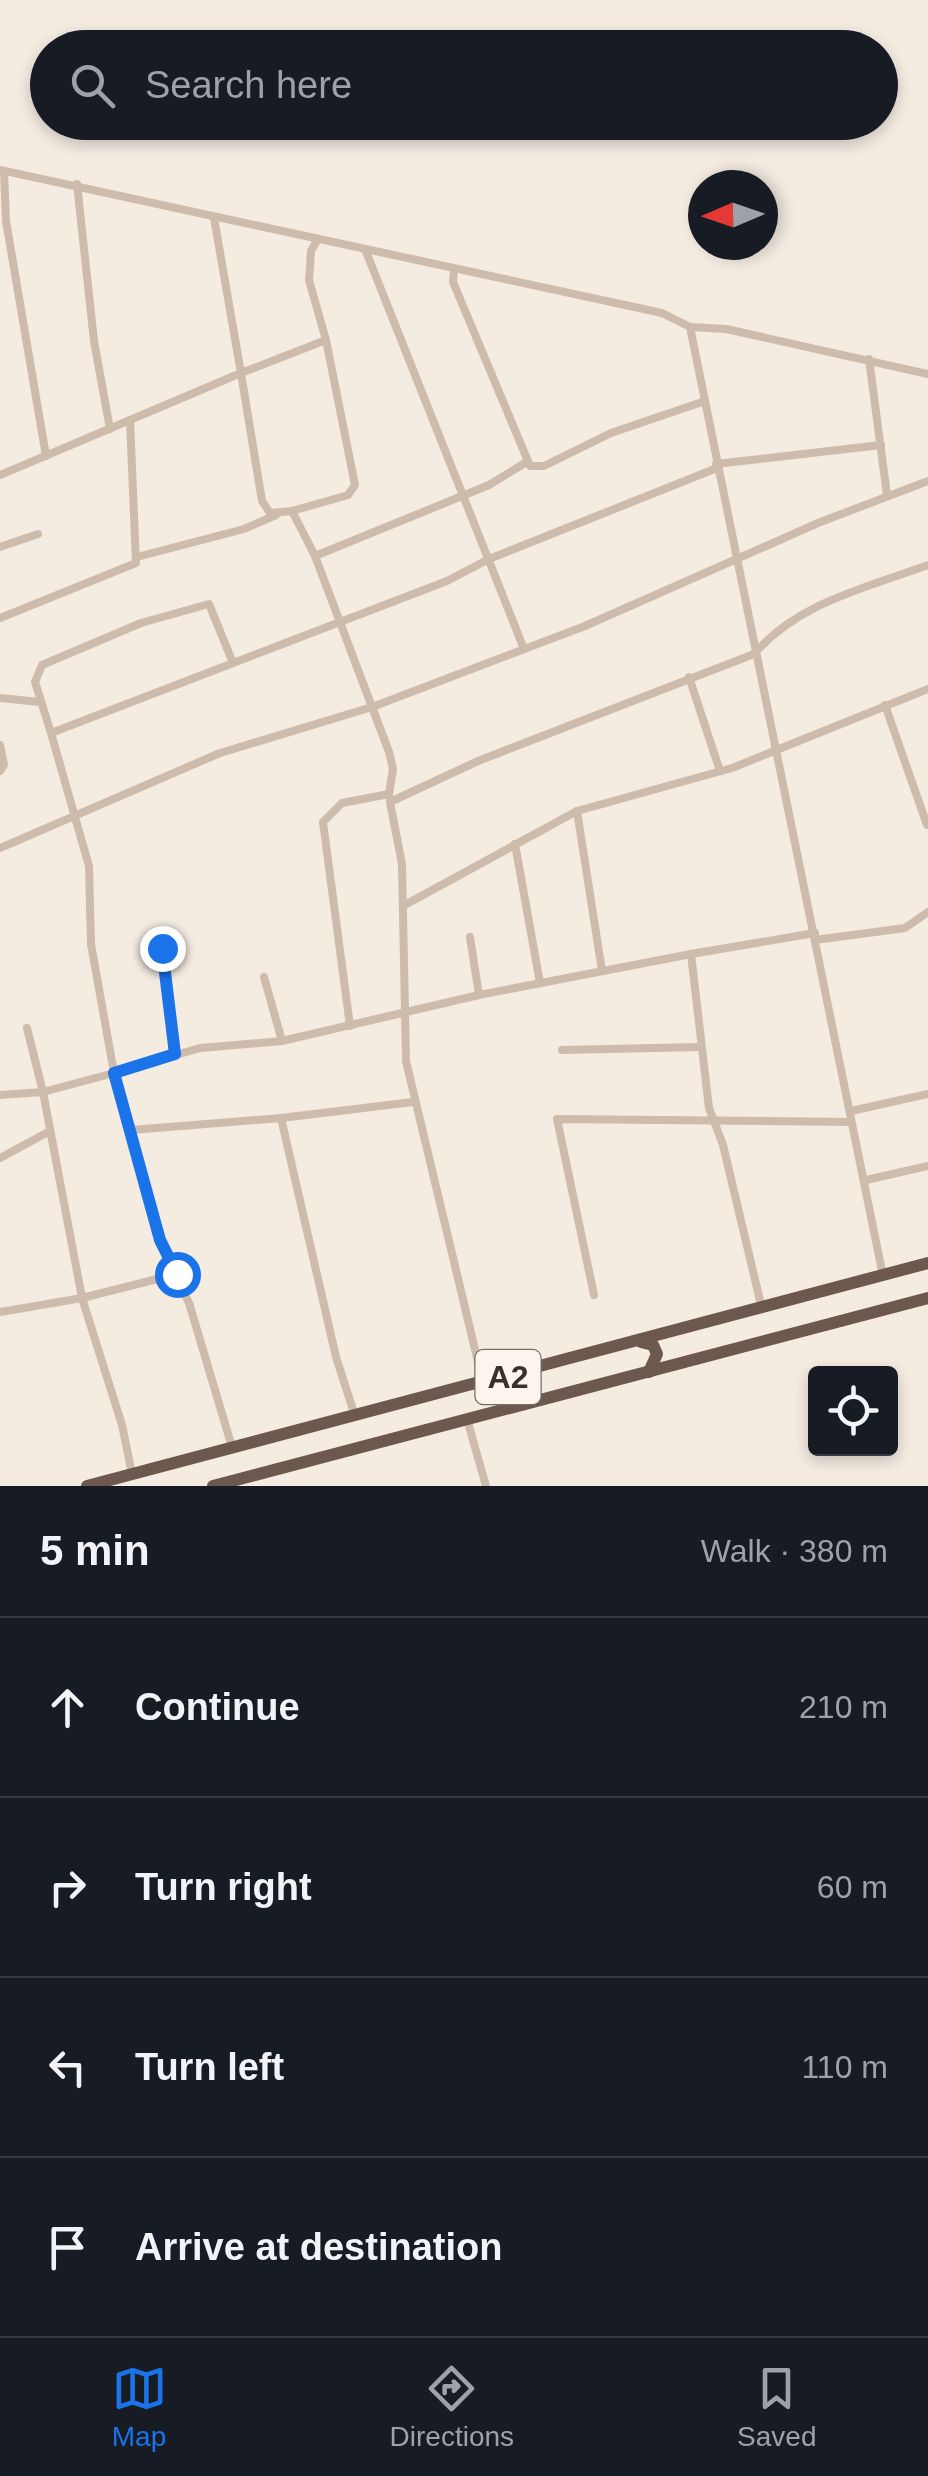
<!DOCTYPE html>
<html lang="en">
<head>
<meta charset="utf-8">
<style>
  :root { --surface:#171b24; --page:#20242c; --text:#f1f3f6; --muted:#9ea1a6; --line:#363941; --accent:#1a73e8 }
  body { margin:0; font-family:Arial,sans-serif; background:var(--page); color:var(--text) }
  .controls { position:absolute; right:30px; bottom:30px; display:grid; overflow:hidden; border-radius:10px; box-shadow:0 5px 15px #0003 }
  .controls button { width:90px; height:90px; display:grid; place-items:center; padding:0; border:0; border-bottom:2px solid var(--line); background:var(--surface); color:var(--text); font:50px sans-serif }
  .compass { position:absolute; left:688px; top:170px; width:90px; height:90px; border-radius:50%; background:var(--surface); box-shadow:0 5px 15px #0003; rotate:268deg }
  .stop { position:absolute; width:30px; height:30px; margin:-22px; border:8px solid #1a73e8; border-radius:50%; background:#fff }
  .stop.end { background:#1a73e8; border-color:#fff; box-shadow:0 2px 10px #0008 }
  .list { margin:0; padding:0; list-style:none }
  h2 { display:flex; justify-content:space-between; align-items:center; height:130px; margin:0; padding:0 40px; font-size:42px }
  h2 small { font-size:32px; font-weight:400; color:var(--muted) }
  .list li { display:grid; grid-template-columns:65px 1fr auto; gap:30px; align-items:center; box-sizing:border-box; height:180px; padding:0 40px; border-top:2px solid var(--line) }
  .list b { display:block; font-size:38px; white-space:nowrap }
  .list em { font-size:32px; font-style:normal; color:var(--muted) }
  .icon { flex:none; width:55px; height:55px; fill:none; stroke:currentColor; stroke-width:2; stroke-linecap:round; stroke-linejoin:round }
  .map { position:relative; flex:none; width:928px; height:1486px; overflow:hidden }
  .search { position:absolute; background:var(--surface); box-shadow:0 5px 15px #0003; left:30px; right:30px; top:30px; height:110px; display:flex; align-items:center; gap:25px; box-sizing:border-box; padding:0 35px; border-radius:55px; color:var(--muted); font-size:38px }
  .sheet { height:850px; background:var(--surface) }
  nav { display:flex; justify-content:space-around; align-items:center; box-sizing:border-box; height:140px; border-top:2px solid var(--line); background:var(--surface); font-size:28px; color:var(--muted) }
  nav a { display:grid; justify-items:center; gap:5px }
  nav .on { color:var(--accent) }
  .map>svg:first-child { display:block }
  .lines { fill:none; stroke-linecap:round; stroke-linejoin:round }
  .minor { stroke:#cdbbac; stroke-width:8 }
  .trunk { stroke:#6c584f; stroke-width:12 }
  .route { stroke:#1a73e8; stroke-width:12 }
  .labels { text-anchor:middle; stroke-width:8; stroke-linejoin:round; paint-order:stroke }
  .shield { fill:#fbf5ee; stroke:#756b66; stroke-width:2.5 }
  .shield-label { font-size:32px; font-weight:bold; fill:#3b302b }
</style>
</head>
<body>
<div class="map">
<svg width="928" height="1486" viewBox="0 0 928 1486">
  <rect width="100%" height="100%" fill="#f4ebe1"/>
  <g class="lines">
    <g class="minor">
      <polyline points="0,170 662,313 690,327 883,1276"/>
      <polyline points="4,171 6,221 46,456"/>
      <polyline points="77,184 94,341 110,429"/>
      <polyline points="365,249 524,649"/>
      <polyline points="454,271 453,282 530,466 544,466 611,433 705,401"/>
      <polyline points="690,327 726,329 928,374"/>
      <polyline points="326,340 241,373 262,501 270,513 292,511 315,556 389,752 393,769 389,794"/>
      <polyline points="869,359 887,495"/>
      <polyline points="716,464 881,445"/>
      <polyline points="0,475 241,373 214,218"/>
      <polyline points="292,511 348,495 355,485 326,340 309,280 311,251 318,239"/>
      <polyline points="0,547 38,534"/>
      <polyline points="315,556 489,485 525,463"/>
      <polyline points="137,557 244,529 276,515"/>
      <polyline points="0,618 136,563 130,420"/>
      <polyline points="233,663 209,604 141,623 42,665 35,682 51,733 447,581 489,559 717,468"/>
      <polyline points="689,677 720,771"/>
      <polyline points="0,698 40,702"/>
      <polyline points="885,705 927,825"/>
      <polyline points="51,733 89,866 91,944 114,1073 43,1092 82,1298 122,1425 132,1474"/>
      <polyline points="0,745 4,765 0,771"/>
      <polyline points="577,811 602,971"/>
      <polyline points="515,844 540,983"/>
      <polyline points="0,848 220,753 372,707 585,626 818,523 928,481"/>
      <polyline points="403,906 577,811 732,768 928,689"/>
      <polyline points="470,937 479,995"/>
      <polyline points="815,940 905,928 928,912"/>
      <polyline points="163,949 175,1054"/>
      <polyline points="691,954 815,933"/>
      <polyline points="264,977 282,1041"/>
      <polyline points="350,1026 323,822 342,803 389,794 390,798"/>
      <polyline points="562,1050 700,1047"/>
      <polyline points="0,1095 43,1092 27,1028"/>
      <polyline points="851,1111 928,1094"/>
      <polyline points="281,1118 413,1102"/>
      <polyline points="131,1130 281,1118 336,1357 355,1416"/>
      <polyline points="0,1158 50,1131"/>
      <polyline points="866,1180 928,1166"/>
      <polyline points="594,1295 557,1119 851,1122"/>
      <polyline points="0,1312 82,1298 177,1274"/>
      <path d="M 483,1383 L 406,1061 L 402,864 L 390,802 L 478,761 L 754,654 C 799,602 866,588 928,565"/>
      <polyline points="467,1419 486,1486"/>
      <polyline points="232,1447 189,1303 160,1240 114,1073 200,1048 282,1041 479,995 691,954 709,1108 723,1145 762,1309"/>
    </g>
    <g class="trunk">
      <polyline points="641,1342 653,1345 657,1354 649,1372"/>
      <polyline points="87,1486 928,1263"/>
      <polyline points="213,1486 928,1298"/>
    </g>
  </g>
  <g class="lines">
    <polyline class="route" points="162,948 175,1054 114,1073 160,1240 177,1274"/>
  </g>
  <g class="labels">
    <rect class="shield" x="475.5" y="1350" width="65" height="54" rx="8"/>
    <g class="shield-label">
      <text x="508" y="1388">A2</text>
    </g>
  </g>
</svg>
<div class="controls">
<button><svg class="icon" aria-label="locate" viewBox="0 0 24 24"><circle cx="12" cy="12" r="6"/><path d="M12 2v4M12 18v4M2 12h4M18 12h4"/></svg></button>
</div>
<svg class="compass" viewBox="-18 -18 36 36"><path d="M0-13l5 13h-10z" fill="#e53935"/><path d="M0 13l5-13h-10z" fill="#9ea1a6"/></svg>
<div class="stop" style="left:177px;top:1274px"></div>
<div class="stop end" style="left:162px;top:948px"></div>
<div class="search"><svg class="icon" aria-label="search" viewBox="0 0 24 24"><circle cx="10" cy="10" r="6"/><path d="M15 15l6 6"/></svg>Search here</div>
</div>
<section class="sheet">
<h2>5 min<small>Walk · 380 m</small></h2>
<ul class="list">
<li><svg class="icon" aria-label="ahead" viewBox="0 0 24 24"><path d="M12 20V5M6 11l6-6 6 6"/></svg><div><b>Continue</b></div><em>210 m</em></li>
<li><svg class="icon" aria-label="right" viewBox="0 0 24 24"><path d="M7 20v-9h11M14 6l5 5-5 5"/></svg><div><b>Turn right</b></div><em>60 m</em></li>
<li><svg class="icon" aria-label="left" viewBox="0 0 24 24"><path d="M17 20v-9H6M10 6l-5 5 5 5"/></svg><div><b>Turn left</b></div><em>110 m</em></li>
<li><svg class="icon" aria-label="arrive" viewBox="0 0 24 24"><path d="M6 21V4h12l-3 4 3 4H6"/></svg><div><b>Arrive at destination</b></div></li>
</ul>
</section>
<nav>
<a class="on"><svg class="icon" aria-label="map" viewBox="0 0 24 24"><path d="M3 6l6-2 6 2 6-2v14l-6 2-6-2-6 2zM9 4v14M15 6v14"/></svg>Map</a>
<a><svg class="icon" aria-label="directions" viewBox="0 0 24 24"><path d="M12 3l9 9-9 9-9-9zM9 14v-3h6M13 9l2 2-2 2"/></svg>Directions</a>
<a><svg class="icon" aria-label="saved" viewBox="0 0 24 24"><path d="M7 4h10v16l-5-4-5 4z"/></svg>Saved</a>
</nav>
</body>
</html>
